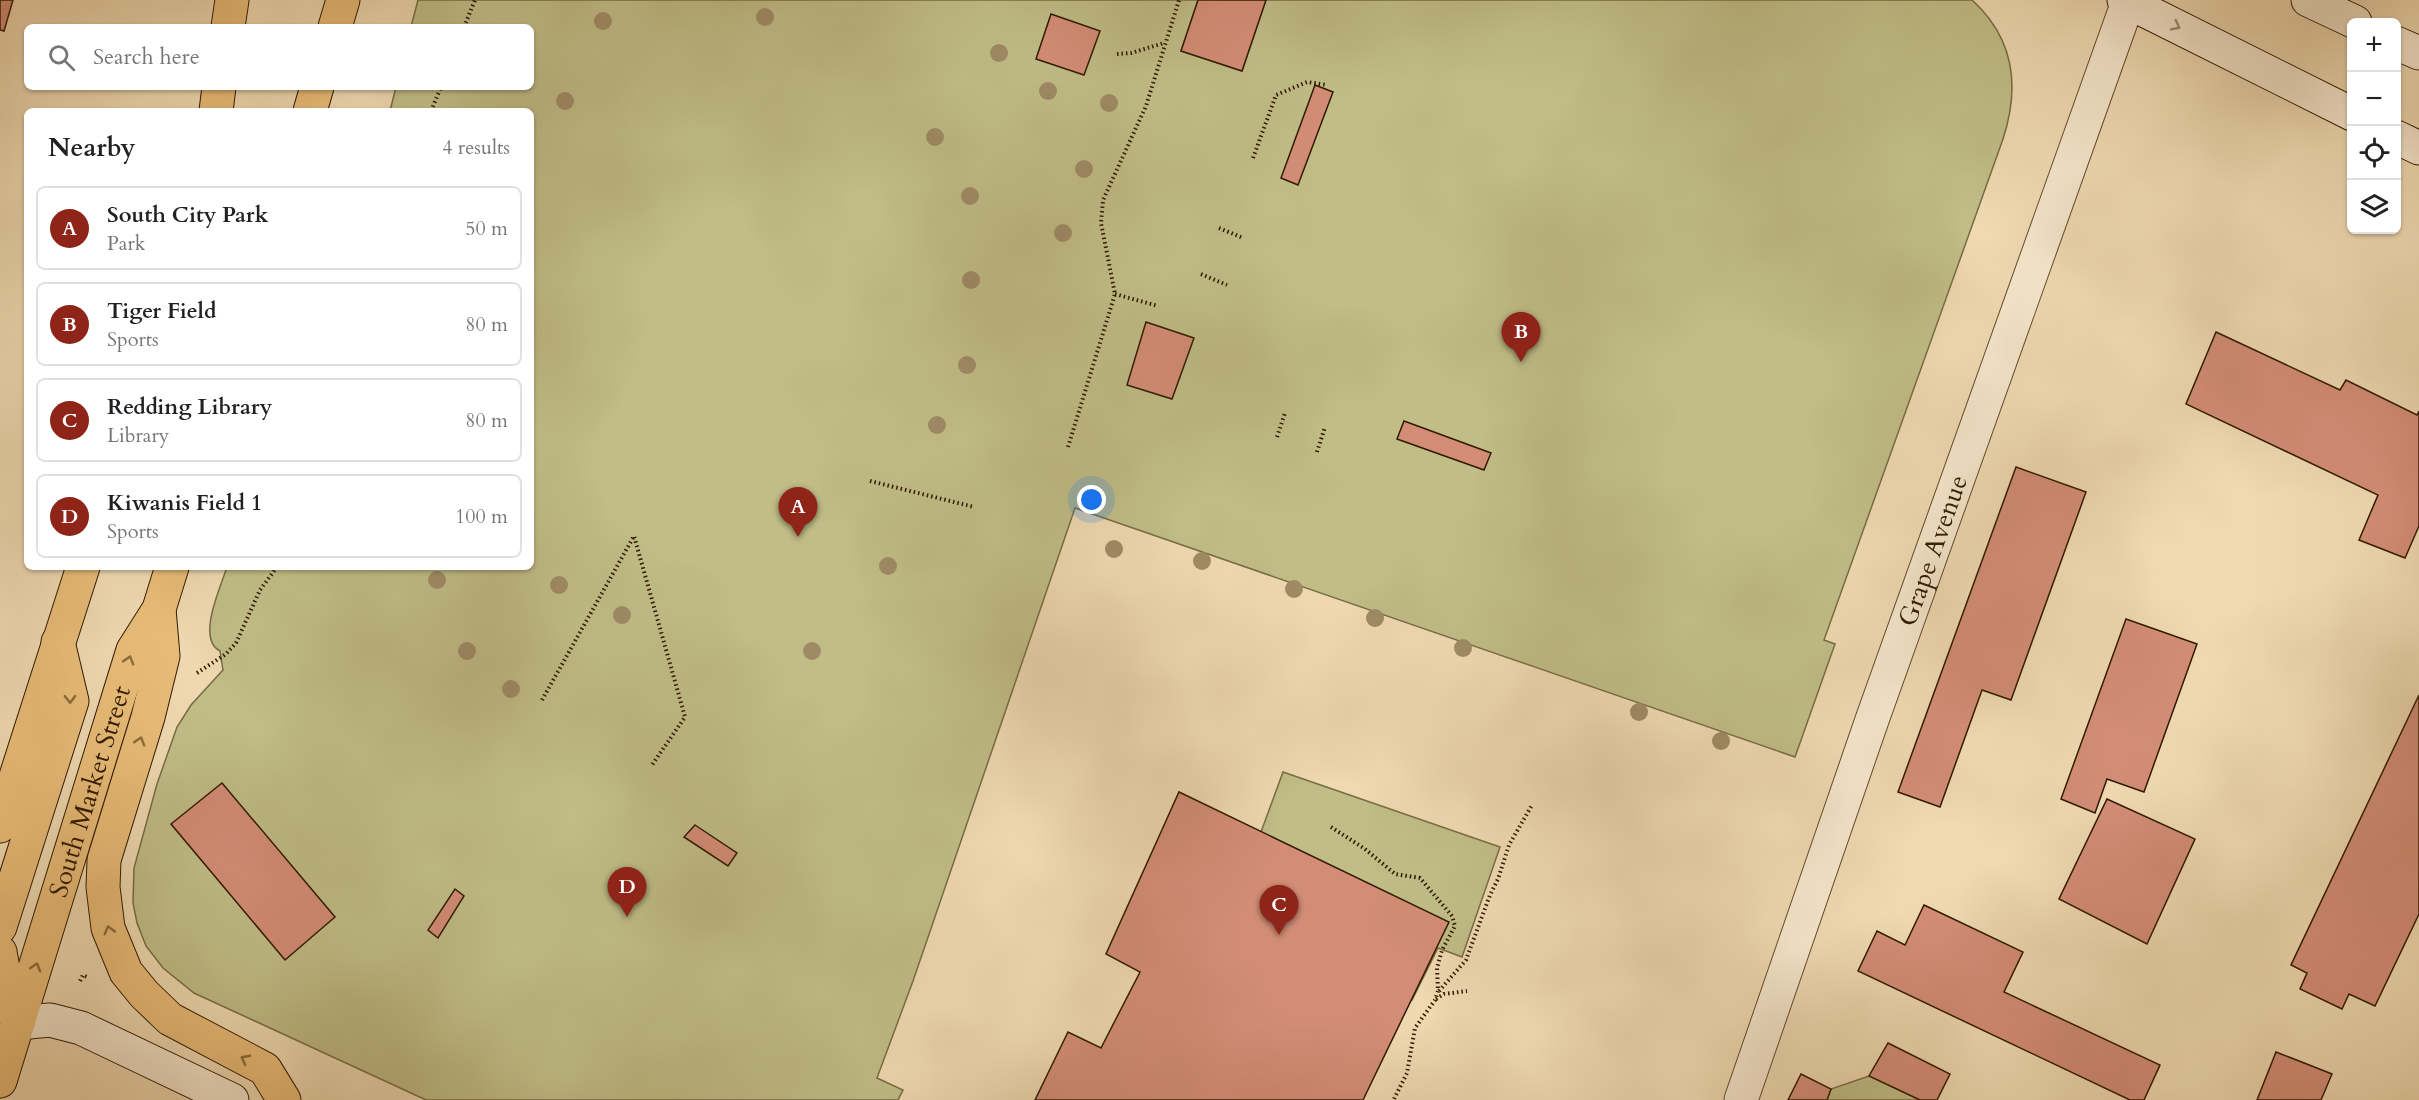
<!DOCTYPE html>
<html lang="en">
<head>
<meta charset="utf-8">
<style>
  :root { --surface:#fff; --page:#f6f6f6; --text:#202124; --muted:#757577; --line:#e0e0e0; --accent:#8f2418 }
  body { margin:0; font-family:Cardo,serif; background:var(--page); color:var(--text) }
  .controls { position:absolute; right:18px; top:18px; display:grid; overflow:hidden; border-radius:9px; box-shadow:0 2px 4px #0004 }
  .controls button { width:54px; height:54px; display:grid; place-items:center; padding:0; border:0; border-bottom:2px solid var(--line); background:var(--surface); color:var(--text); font:30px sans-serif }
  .you { position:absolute; left:1092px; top:500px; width:21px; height:21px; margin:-15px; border:4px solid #fff; border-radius:50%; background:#1a73e8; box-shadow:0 0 0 9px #1a73e833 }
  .badge { display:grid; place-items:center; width:39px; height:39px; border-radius:50%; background:var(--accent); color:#fff; font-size:20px; font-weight:700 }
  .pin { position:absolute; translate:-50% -50px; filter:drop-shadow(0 2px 3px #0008) }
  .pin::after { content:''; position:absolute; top:32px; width:21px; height:18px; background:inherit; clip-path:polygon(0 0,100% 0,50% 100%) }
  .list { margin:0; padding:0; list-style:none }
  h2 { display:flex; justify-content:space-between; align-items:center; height:78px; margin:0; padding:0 24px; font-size:26px }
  h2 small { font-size:20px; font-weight:400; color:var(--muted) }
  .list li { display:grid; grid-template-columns:39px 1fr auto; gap:18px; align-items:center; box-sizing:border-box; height:84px; margin:0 12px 12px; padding:0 12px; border:2px solid var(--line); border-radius:9px }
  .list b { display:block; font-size:22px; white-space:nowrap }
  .list p { margin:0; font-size:20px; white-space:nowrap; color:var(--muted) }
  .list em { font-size:20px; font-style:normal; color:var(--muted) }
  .icon { flex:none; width:33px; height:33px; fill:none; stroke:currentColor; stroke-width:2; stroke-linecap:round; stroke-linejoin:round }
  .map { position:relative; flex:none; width:2419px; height:1100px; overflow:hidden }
  .search { position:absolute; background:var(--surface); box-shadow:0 2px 4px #0004; left:24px; top:24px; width:510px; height:66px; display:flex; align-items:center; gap:15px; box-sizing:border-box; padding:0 21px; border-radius:9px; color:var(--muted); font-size:22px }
  .panel { position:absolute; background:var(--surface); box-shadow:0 2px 4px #0004; left:24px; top:108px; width:510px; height:462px; border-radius:9px }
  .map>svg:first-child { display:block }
  .green { fill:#c0bd87; stroke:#786c44; stroke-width:1.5 }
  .building { fill:#d38d77; stroke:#301a00; stroke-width:1.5 }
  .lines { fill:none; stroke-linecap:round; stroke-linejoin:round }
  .minor-casing { stroke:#604a2c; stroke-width:35 }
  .secondary-casing { stroke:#301a00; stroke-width:35 }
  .primary-casing { stroke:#301a00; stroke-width:35 }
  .path { stroke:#301a00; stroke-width:4; stroke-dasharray:1.5 3; stroke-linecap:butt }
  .minor { stroke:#f5e6cc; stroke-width:33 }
  .secondary { stroke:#f5e6cc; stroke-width:33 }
  .primary { stroke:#e8bc78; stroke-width:33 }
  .tree { fill:#9e8b66 }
  .oneway { stroke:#9c8a70 }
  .oneway2 { stroke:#8c6b3c }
  .labels { text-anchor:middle; stroke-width:5; stroke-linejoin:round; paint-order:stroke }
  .street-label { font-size:26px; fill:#301a00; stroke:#f5e6cc }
</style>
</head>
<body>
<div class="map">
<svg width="2419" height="1100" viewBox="0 0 2419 1100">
  <rect width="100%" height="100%" fill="#efd9b1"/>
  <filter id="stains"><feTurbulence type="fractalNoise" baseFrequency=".00333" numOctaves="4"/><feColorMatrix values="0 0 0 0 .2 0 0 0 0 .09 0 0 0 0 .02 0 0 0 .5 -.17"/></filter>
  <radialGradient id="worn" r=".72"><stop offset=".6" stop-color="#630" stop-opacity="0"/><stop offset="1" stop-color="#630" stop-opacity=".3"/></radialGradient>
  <g class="green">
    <path d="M 418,0 L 1198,0 L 1181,51 L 1242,71 L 1266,0 L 1972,0 C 2015,39 2020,87 2003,139 L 1824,640 L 1835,644 L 1795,757 L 1075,508 L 913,981 L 877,1078 L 903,1090 L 898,1100 L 426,1100 L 194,993 L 163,968 L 146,946 L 137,923 L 133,903 L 134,868 L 157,784 L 177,727 L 191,705 L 223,670 L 220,651 C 196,639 221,586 227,567 L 531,567 L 531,111 L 390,111 L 396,87 L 531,87 L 531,27 L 411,27 Z"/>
    <polygon points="1283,772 1500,847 1462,957 1438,948 1412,1000 1144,872 1179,792 1261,832"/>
    <polygon points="1869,1076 1920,1100 1827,1100 1831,1089"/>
  </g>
  <g class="building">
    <polygon points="0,0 13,0 4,31 0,30"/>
    <polygon points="1198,0 1266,0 1242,71 1181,51"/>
    <polygon points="1051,14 1100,31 1084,75 1036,59"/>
    <polygon points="1315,85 1333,92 1298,185 1281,178"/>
    <polygon points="1146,322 1194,338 1172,399 1127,385"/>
    <polygon points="2216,332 2340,390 2346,380 2417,415 2419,411 2419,526 2405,558 2359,540 2378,495 2186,404"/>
    <polygon points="1404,421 1491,453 1484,470 1397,439"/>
    <polygon points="2016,467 2086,492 2011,700 1982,690 1940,807 1898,792"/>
    <polygon points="2126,619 2197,644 2144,792 2107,779 2095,813 2061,799"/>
    <polygon points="2419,695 2419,914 2375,1006 2349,994 2342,1009 2300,989 2307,973 2291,965"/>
    <polygon points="222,783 335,917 285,960 171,824"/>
    <polygon points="1179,792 1449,922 1363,1100 1035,1100 1068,1032 1101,1048 1140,972 1106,954"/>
    <polygon points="2107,799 2195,839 2147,944 2059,899"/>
    <polygon points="695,825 737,853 728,866 684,837"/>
    <polygon points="455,889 464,896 438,938 428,930"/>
    <polygon points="1924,905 2023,952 2004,992 2160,1065 2144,1100 2130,1100 1858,971 1877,931 1905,945"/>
    <polygon points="1888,1043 1950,1074 1937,1100 1920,1100 1869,1076"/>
    <polygon points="2276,1052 2332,1074 2321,1100 2257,1100"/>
    <polygon points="1801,1074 1831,1089 1827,1100 1788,1100"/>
  </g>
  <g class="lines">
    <defs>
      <g id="minor">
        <path id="s1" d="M 1741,1100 L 1872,720 L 2128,2"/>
      </g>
      <g id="secondary">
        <polyline points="2124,0 2352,114"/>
        <polyline points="2308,0 2355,22"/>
        <polyline points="2396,43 2419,53"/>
        <polyline points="2396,137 2419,148"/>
        <polyline points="18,1023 50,1020 81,1028 232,1100"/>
      </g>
      <g id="primary">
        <polyline points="228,27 232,0"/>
        <polyline points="335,27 343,0"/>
        <polyline points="216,111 219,87"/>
        <polyline points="310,111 317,87"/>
        <polyline points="159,609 163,656 148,717 104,860 103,887 108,928 126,972 144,994 170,1019 265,1069 284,1100"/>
        <polyline points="0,826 83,567"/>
        <polyline points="0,927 72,701 58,642"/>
        <polyline points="0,952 9,1001 18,1023"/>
        <path id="s2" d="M 0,1081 L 133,650 L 159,609 L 172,567"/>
      </g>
    </defs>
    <use href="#minor" class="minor-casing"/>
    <use href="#secondary" class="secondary-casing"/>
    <use href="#primary" class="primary-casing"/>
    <g class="path">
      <polyline points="464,27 475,0"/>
      <polyline points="1117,54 1131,53 1164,43"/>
      <polyline points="431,111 441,87"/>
      <polyline points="1253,158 1276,95 1307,82 1327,85"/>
      <polyline points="1219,228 1243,238"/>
      <polyline points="1201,274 1227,285"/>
      <polyline points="1115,294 1158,306"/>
      <polyline points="1277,437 1285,413"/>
      <polyline points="1068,447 1115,294 1101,223 1103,200 1146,106 1179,0"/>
      <polyline points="1317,452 1325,427"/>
      <polyline points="870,481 974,507"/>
      <polyline points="197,673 226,654 236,643 260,590 277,567"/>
      <polyline points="542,700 634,536 685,717 652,765"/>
      <polyline points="1331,827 1365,849 1395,874 1420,878 1452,916 1455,926 1442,950 1437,968 1438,991 1435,1000 1415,1028 1407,1073 1394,1099 1396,1100"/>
      <polyline points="80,981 83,975 87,977"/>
      <polyline points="1439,991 1466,960 1490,895 1498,879 1509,845 1532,805"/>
      <polyline points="1436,999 1444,994 1467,991"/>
    </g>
    <use href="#minor" class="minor"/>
    <use href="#secondary" class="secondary"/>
    <use href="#primary" class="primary"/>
  </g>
  <g class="tree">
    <circle cx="765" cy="17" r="9"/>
    <circle cx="603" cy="21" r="9"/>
    <circle cx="999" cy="53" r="9"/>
    <circle cx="1048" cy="91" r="9"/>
    <circle cx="565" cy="101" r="9"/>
    <circle cx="1109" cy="103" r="9"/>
    <circle cx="935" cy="137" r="9"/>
    <circle cx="1084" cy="169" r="9"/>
    <circle cx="970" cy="196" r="9"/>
    <circle cx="1063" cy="233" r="9"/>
    <circle cx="971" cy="280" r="9"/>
    <circle cx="967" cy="365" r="9"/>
    <circle cx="937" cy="425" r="9"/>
    <circle cx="1114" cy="549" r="9"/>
    <circle cx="1202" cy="561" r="9"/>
    <circle cx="888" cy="566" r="9"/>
    <circle cx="437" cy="580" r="9"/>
    <circle cx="559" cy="585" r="9"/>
    <circle cx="1294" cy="589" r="9"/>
    <circle cx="622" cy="615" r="9"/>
    <circle cx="1375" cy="618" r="9"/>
    <circle cx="1463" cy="648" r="9"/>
    <circle cx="467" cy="651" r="9"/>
    <circle cx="812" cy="651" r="9"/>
    <circle cx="511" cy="689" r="9"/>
    <circle cx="1639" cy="712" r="9"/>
    <circle cx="1721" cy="741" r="9"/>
  </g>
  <defs><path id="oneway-chevron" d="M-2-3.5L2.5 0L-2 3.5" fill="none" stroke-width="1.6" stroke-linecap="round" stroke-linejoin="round" transform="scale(1.5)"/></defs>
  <use class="oneway" href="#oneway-chevron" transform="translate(2176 26) rotate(27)"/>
  <g class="oneway2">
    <use href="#oneway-chevron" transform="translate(129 660) rotate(-73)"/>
    <use href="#oneway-chevron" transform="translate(70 699) rotate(89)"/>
    <use href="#oneway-chevron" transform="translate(140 741) rotate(-73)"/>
    <use href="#oneway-chevron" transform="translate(109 930) rotate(-105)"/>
    <use href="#oneway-chevron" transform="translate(36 967) rotate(-73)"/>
    <use href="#oneway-chevron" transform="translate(245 1059) rotate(-152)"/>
  </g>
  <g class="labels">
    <g class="street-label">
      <text dy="9" stroke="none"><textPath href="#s1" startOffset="582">Grape Avenue</textPath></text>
      <text dy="9" stroke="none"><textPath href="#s2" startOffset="303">South Market Street</textPath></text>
    </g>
  </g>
  <rect width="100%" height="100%" filter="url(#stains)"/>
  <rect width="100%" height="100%" fill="url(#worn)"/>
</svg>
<div class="controls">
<button>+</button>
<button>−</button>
<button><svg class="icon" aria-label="locate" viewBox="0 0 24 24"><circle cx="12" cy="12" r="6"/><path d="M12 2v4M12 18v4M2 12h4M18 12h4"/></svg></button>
<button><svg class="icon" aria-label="layers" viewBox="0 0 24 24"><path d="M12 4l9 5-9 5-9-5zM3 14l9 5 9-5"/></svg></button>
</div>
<div class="you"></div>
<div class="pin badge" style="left:798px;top:537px">A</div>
<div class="pin badge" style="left:1521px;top:362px">B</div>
<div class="pin badge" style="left:1279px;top:935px">C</div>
<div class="pin badge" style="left:627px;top:917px">D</div>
<div class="search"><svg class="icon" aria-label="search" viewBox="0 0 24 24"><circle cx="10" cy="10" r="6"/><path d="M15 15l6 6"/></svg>Search here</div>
<section class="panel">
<h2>Nearby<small>4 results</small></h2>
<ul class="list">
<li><span class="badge">A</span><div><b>South City Park</b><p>Park</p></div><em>50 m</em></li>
<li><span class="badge">B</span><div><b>Tiger Field</b><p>Sports</p></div><em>80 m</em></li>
<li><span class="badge">C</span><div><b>Redding Library</b><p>Library</p></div><em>80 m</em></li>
<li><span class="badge">D</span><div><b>Kiwanis Field 1</b><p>Sports</p></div><em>100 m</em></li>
</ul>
</section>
</div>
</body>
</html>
